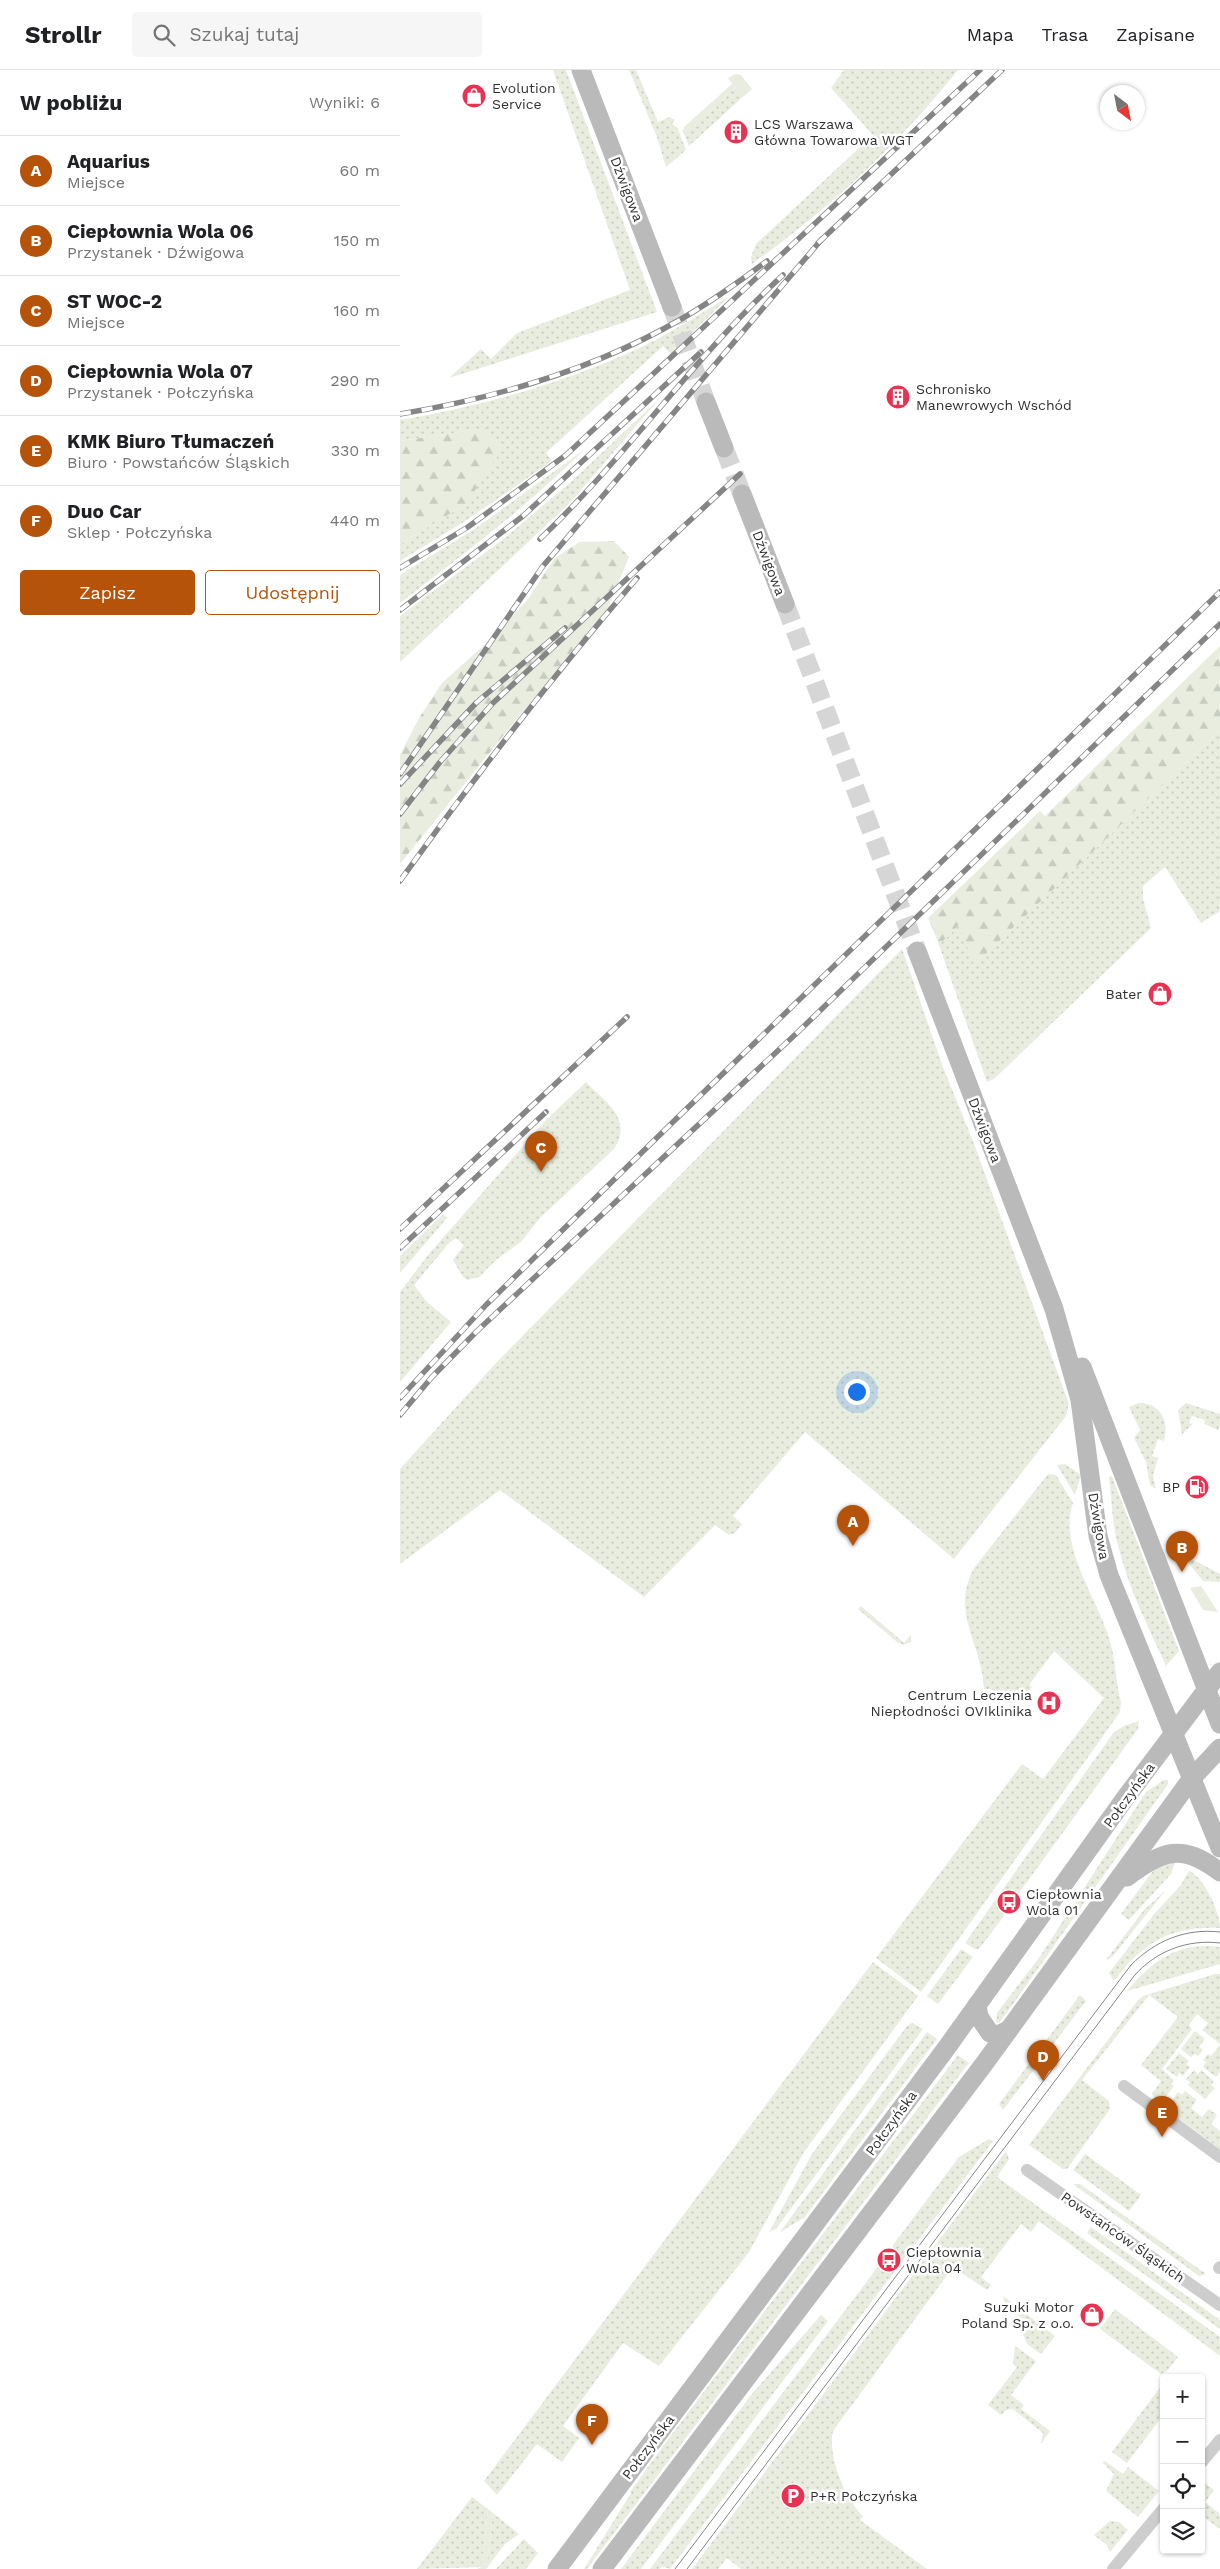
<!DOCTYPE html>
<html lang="pl">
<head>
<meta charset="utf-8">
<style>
  :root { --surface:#fff; --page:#f6f6f6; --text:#202124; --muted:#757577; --line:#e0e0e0; --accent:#b45309 }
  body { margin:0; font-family:"Work Sans",sans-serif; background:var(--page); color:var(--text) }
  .controls { position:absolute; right:15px; bottom:15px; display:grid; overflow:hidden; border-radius:5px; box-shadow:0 1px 4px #0004 }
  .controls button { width:45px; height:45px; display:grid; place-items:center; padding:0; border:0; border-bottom:1px solid var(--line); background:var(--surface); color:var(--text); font:25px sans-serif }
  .compass { position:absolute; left:700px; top:15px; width:45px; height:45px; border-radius:50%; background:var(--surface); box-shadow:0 1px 4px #0004; rotate:148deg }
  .you { position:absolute; left:456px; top:1321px; width:18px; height:18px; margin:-12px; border:4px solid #fff; border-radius:50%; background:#1a73e8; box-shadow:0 0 0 8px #1a73e833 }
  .badge { display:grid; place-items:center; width:32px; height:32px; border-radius:50%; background:var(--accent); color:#fff; font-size:16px; font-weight:700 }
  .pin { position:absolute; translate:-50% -41px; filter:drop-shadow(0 1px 2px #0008) }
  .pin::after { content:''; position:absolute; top:26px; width:18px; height:15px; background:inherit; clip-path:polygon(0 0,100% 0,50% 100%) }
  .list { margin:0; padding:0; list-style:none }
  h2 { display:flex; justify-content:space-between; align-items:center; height:65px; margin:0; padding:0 20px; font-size:21px }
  h2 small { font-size:16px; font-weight:400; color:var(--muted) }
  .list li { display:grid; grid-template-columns:32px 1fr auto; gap:15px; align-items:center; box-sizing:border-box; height:70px; padding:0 20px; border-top:1px solid var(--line) }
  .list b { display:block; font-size:19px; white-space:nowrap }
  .list p { margin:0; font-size:16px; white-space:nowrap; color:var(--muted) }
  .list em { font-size:16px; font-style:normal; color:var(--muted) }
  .actions { display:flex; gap:10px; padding:15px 20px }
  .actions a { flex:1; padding:11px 0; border:1px solid var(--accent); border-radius:5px; text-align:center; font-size:18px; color:var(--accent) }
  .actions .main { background:var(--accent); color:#fff }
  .icon { flex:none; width:28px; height:28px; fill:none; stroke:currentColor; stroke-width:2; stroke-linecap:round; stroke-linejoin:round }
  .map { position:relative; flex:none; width:820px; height:2499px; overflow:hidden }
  header { display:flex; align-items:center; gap:30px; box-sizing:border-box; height:70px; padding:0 25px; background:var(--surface); border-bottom:1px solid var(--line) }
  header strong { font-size:24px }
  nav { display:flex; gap:28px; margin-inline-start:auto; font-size:18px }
  .search { width:350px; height:45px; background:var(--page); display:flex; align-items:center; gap:12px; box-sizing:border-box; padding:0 18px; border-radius:5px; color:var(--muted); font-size:19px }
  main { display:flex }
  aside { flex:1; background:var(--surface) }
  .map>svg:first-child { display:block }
  .grass { fill:url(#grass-dots) }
  .forest { fill:url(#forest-firs) }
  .green { fill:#e8eddf }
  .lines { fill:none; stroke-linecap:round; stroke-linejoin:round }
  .secondary-tunnel { stroke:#d6d6d6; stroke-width:19; stroke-dasharray:19 9; stroke-linecap:butt }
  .minor { stroke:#cdcdcd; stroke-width:12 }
  .secondary { stroke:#bababa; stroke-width:19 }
  .tram { stroke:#858585; stroke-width:1 }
  .rail-casing { stroke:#858585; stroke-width:5.5 }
  .rail { stroke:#fff; stroke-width:4; stroke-dasharray:11; stroke-linecap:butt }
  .labels { text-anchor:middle; stroke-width:5; stroke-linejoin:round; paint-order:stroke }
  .poi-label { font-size:14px; fill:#303030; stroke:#fff; text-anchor:start }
  .street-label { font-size:14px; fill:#303030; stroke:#fff }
</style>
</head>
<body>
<header>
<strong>Strollr</strong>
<div class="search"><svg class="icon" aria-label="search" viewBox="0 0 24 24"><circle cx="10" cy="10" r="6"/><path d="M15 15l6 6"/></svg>Szukaj tutaj</div>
<nav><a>Mapa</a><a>Trasa</a><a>Zapisane</a></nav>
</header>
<main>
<aside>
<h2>W pobliżu<small>Wyniki: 6</small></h2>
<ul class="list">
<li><span class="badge">A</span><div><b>Aquarius</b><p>Miejsce</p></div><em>60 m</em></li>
<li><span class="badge">B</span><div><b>Ciepłownia Wola 06</b><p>Przystanek · Dźwigowa</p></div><em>150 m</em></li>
<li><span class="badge">C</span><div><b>ST WOC-2</b><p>Miejsce</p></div><em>160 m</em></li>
<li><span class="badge">D</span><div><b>Ciepłownia Wola 07</b><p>Przystanek · Połczyńska</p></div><em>290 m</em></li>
<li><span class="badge">E</span><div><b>KMK Biuro Tłumaczeń</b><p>Biuro · Powstańców Śląskich</p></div><em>330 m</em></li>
<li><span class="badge">F</span><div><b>Duo Car</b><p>Sklep · Połczyńska</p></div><em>440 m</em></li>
</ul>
<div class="actions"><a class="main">Zapisz</a><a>Udostępnij</a></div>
</aside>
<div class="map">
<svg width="820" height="2499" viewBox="0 0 820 2499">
  <defs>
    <pattern id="grass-dots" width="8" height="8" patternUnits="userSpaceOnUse" patternTransform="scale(1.25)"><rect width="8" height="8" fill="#e8eddf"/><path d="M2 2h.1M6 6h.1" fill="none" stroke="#c7ccc0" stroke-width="1.8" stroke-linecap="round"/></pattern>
    <pattern id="forest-firs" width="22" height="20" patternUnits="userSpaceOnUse" patternTransform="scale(1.25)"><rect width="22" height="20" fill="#e8eddf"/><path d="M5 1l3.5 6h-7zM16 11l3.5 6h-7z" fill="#c7ccc0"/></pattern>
  </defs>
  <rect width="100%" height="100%" fill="#fff"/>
  <g class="grass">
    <polygon points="153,0 166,0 257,242 49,308 81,279 91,289 117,263 230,220"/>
    <polygon points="229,0 236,0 258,52 270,47 275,50 272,53 278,59 286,80 266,97 257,67"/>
    <path d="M 444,0 L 558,0 C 499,74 429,139 352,194 L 351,187 L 356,174 L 473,65 L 431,18 Z"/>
    <polygon points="336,17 344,26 289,76 282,59 287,62"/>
    <path d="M 328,227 L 271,284 L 263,276 L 146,383 L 152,391 L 67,450 L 0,491 L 0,474 L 66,434 L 86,358 L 0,371 L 0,350 C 80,337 159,314 233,281 C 266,266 297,246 328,227 Z"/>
    <polygon points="260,328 169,434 0,592 0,546 106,467 173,410"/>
    <path d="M 185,379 C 128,436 64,484 0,533 L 0,505 L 76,458 Z"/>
    <polygon points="820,660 820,841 801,853 765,797 743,816 743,828 751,858 594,1009 587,1012 538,872 543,871 559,855 575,894"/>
    <polygon points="502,879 543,997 573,1071 669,1334 666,1346 554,1489 405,1362 333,1446 342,1454 335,1463 329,1465 315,1455 244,1527 100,1420 0,1494 0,1399 96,1293"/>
    <path d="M 186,1012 C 205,1032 234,1049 214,1079 L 140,1148 L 122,1171 L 96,1190 L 79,1207 L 68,1210 L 63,1207 L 53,1190 L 64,1175 L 56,1168 L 49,1173 L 14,1215 L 27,1232 L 51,1252 L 0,1312 L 0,1222 L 28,1185 L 146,1050 Z"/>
    <polygon points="43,1144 47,1148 0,1203 0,1186"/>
    <path d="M 738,1333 C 760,1332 770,1351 764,1371 L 758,1369 L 752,1386 L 758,1388 L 753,1405 L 756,1419 L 750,1415 L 746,1392 L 734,1368 L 740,1360 L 729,1337 Z"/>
    <polygon points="786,1333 820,1344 820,1356 818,1360 804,1354 805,1350 792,1346 789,1353 793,1354 782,1364 778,1340"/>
    <polygon points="665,1394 681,1405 675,1425 657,1395"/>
    <path d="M 648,1404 L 656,1405 L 673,1433 C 658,1476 697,1528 709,1568 C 716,1588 715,1611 721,1632 L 720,1642 L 521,1922 L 476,1888 L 622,1694 L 643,1709 L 704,1628 L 654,1581 L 629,1615 L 632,1617 L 620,1632 L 607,1633 L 591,1619 L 584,1619 C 582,1573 550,1543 574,1498 Z"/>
    <path d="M 712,1406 L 779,1581 L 766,1596 C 749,1558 729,1520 719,1479 C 712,1456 712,1431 709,1407 Z"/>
    <polygon points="788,1487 820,1504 820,1512 803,1511 786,1490"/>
    <polygon points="461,1536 504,1573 511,1565 511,1572 503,1575 497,1572 458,1539"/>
    <polygon points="739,1651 738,1659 619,1823 610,1824 601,1836 604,1846 579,1879 575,1879 565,1873 714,1662 724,1656"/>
    <polygon points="764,1710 768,1710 768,1714 613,1934 599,1953 596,1953 597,1943 641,1885 746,1722"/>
    <polygon points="776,1790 771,1804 729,1850 721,1844 756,1797"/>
    <path d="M 789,1801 C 804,1807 820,1842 820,1858 C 770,1856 744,1872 714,1911 L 709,1903 L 755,1843 L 781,1815 Z"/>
    <polygon points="765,1821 713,1886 706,1890 744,1840"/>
    <path d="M 810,1876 L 820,1877 L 820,1894 L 727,1921 C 749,1894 773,1875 810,1876 Z"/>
    <polygon points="561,1879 573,1887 538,1934 527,1926"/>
    <polygon points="473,1892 518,1926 404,2082 349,2182 259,2296 223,2273 163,2356 179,2368 162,2392 137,2374 97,2425 84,2411"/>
    <polygon points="815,1904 820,1904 820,1974 802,1960 808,1953 797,1944 789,1955 792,1959 762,1999 774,2010 771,2014 774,2016 760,2034 752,2024 761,2011 741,1995 778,1947 749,1925 682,2010 709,2031 710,2039 667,2099 663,2099 629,2075 738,1930 743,1926"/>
    <polygon points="680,1925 686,1931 603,2040 599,2034"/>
    <polygon points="512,1953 523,1959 376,2159 369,2162 412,2084 507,1956"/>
    <polygon points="795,1961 805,1969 799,1977 803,1980 798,1986 795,1984 791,1987 781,1979"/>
    <polygon points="527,1962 537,1969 404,2148 380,2162"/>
    <polygon points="820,1975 820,2002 816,2007 803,1997 806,1992 803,1990 808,1984 811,1986"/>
    <polygon points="779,1983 789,1991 786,1994 790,1997 783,2006 779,2003 777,2007 766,1999"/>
    <polygon points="558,1985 569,1993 564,1999 187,2499 184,2499 231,2423 230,2422 272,2364"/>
    <polygon points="794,2000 798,2004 801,2000 814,2011 811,2015 815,2018 805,2029 788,2015 790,2012 786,2009"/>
    <polygon points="785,2021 797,2030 791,2038 802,2047 809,2039 817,2045 811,2054 820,2061 820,2079 766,2039 778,2022 782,2025"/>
    <polygon points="589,2069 593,2071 270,2499 262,2496 260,2499 250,2499 477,2198 482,2196 488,2199 498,2185 493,2181 493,2175 559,2087"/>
    <path d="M 606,2081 L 609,2089 L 597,2107 L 820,2267 L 820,2286 L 639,2151 L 631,2162 L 621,2154 L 581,2207 L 591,2215 L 587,2220 L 553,2197 L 433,2361 C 427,2385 445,2429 463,2446 L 460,2450 L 527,2499 L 341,2499 L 327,2488 L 318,2499 L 292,2499 Z"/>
    <polygon points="685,2084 741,2125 729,2141 673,2100"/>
    <polygon points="673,2114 680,2114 806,2204 799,2206"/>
    <polygon points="691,2157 820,2250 820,2259 687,2163"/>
    <polygon points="603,2226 655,2266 641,2284 627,2274 622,2261 628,2253 605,2235"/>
    <polygon points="715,2239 778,2287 767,2301 761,2304 700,2259"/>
    <polygon points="421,2245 428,2251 241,2499 221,2499 351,2325"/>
    <polygon points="615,2276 636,2291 611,2325 624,2335 621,2339 650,2361 641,2374 643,2363 613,2339 606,2340 601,2345 588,2335 617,2297 613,2294"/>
    <polygon points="764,2312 764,2344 727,2393 712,2382"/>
    <polygon points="705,2391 723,2404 728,2397 759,2421 738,2447 706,2421 714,2404 703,2393"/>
    <polygon points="801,2410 814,2420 805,2432 820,2444 820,2459 801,2445"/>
    <polygon points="72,2427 88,2439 82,2497 17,2499"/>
    <polygon points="93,2443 119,2464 105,2474 86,2499"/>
    <polygon points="710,2451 719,2452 728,2460 710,2482 707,2475 694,2465"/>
    <polygon points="124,2469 138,2483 126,2499 96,2499"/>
  </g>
  <g class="forest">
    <polygon points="86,358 103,378 66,434 0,474 0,371"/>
    <polygon points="214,471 229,487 209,536 181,574 120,645 0,794 0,685 19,648 42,613 90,570 128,529 154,489 179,472"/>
    <polygon points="820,576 820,660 574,895 559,855 543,871 538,872 528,848 640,741 645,746"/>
  </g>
  <g class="green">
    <polygon points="335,4 341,5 352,19 344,26 336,17 287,62 283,58 332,14 328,8"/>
    <polygon points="801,1516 818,1542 803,1540 790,1518"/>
    <polygon points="88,2439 93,2443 86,2499 77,2499 82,2497"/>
  </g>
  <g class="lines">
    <g class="secondary-tunnel">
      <polyline points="272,237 306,332"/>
      <polyline points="324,378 342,424"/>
      <polyline points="385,534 517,881"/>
    </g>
    <g class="minor">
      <polyline points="724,2016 820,2087"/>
      <polyline points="627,2100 820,2235"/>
      <polyline points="819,2198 820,2197"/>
      <polyline points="801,2393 820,2370"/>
      <polyline points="713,2499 764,2438"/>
    </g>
    <g class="secondary">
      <polyline points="181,0 272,237"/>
      <polyline points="306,332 324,378"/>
      <polyline points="342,424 385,534"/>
      <polyline points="517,881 654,1239 680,1330 698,1466 709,1505 820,1778"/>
      <polyline points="682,1297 820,1654"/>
      <path d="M 727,1807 C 763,1781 781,1772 820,1802"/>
      <polyline points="577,1935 579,1947 590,1963 598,1965 608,1960"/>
      <polyline points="157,2499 545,1980 726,1727 820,1602"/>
      <polyline points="202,2499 584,1994 792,1708 820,1678"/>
    </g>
    <g class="tram">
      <path d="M 275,2499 L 731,1895 C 755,1871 785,1858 820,1862"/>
      <path d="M 287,2499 L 734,1906 C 756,1881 787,1869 820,1873"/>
    </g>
    <defs>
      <g id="rail">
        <polyline points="418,173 602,0"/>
        <path d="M 0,344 C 97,328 197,298 283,248 C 312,231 340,211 367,191"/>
        <path d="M 140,469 C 227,386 295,286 383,205"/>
        <polyline points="0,498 68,457 166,385 580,0"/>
        <polyline points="0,540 123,446 301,282"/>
        <polyline points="0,704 143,496 422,169"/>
        <polyline points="0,714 77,632 165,558"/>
        <polyline points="0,744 40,692 93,633 340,404"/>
        <path d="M 0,811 C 75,706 153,606 237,508"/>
        <polyline points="0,1159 227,947"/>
        <polyline points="0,1178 146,1042"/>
        <polyline points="0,1328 86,1235 274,1051 820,522"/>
        <polyline points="0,1345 32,1307 76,1262 399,961 820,554"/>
      </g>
    </defs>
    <use href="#rail" class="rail-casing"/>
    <use href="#rail" class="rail"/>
  </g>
  <defs>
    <symbol id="shop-disc" viewBox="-11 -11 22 22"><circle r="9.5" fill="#e73351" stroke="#fff"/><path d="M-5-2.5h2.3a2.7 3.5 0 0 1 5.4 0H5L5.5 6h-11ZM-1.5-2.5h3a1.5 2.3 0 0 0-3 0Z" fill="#fff"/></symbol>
    <symbol id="building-disc" viewBox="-11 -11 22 22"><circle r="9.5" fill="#e73351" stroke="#fff"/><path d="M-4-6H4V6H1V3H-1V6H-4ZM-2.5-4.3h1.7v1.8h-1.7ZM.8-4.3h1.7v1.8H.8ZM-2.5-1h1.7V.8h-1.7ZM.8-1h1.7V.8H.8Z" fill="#fff"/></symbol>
    <symbol id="fuel-disc" viewBox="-11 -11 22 22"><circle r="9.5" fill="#e73351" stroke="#fff"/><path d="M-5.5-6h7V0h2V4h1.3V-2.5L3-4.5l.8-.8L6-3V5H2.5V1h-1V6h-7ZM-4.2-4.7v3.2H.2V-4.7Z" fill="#fff"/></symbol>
    <symbol id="hospital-disc" viewBox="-11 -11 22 22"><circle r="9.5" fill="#e73351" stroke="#fff"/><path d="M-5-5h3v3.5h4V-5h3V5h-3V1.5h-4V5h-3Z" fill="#fff"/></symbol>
    <symbol id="bus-disc" viewBox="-11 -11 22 22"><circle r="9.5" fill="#e73351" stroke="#fff"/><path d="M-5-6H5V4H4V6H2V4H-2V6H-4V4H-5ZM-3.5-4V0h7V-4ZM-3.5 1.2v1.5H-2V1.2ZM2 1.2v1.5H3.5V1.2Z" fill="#fff"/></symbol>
    <symbol id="parking-disc" viewBox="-11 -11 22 22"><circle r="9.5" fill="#e73351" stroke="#fff"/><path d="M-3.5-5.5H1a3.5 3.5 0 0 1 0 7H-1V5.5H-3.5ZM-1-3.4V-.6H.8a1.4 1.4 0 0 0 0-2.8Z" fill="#fff"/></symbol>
  </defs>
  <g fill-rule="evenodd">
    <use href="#shop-disc" x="60" y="12" width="28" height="28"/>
    <use href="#building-disc" x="322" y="48" width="28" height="28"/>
    <use href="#building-disc" x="484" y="313" width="28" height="28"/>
    <use href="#shop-disc" x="746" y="910" width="28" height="28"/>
    <use href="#fuel-disc" x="783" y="1403" width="28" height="28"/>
    <use href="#hospital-disc" x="635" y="1619" width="28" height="28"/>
    <use href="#bus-disc" x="595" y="1818" width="28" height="28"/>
    <use href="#bus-disc" x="475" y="2176" width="28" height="28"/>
    <use href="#shop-disc" x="678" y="2231" width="28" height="28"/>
    <use href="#parking-disc" x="379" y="2412" width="28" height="28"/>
  </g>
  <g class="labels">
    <g class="poi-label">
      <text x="92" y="23">Evolution<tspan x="92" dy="16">Service</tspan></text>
      <text x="354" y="59">LCS Warszawa<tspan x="354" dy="16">Główna Towarowa WGT</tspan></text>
      <text x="516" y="324">Schronisko<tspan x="516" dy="16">Manewrowych Wschód</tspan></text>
      <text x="742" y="929" text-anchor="end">Bater</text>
      <text x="780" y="1422" text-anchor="end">BP</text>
      <text x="632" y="1630" text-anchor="end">Centrum Leczenia<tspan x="632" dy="16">Niepłodności OVIklinika</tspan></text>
      <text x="626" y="1829">Ciepłownia<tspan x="626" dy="16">Wola 01</tspan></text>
      <text x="506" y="2187">Ciepłownia<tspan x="506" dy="16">Wola 04</tspan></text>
      <text x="674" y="2242" text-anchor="end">Suzuki Motor<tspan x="674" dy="16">Poland Sp. z o.o.</tspan></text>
      <text x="410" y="2431">P+R Połczyńska</text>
    </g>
    <g class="street-label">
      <text transform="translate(227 119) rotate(69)" y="5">Dźwigowa</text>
      <text transform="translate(369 493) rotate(69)" y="5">Dźwigowa</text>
      <text transform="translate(585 1060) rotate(69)" y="5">Dźwigowa</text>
      <text transform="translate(699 1456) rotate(80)" y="5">Dźwigowa</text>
      <text transform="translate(729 1725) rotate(-54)" y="5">Połczyńska</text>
      <text transform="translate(491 2053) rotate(-54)" y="5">Połczyńska</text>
      <text transform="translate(723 2167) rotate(35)" y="5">Powstańców Śląskich</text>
      <text transform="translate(248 2377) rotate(-53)" y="5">Połczyńska</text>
    </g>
  </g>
</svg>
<div class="controls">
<button>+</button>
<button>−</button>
<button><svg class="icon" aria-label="locate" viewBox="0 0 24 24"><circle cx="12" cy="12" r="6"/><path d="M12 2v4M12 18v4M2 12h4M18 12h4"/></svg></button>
<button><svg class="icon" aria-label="layers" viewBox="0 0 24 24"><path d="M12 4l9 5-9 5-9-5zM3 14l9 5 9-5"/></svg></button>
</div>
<svg class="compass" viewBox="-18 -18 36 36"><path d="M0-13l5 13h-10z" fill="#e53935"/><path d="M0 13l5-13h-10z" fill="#757577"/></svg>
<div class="you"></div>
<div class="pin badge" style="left:453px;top:1476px">A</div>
<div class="pin badge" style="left:782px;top:1502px">B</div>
<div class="pin badge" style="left:141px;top:1102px">C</div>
<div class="pin badge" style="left:643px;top:2011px">D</div>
<div class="pin badge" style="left:762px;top:2067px">E</div>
<div class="pin badge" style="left:192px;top:2375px">F</div>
</div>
</main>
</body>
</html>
